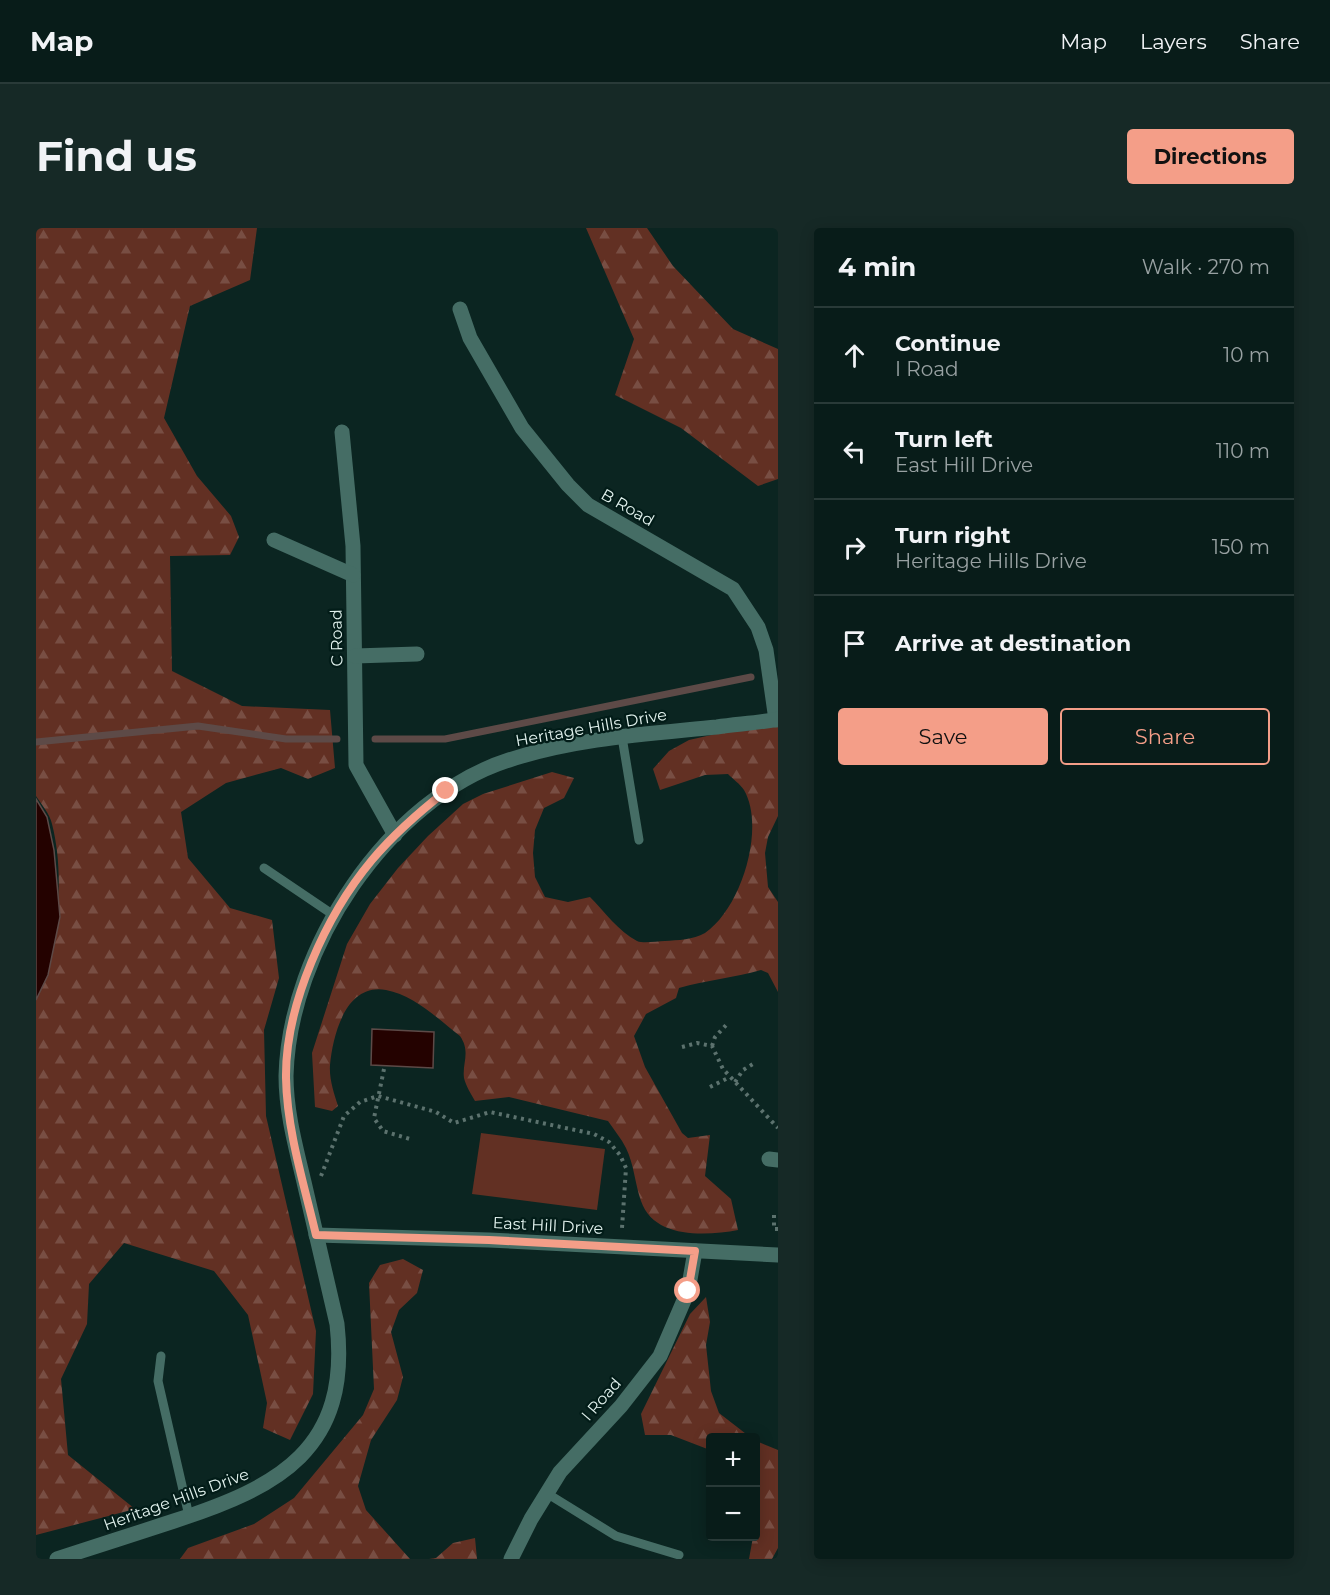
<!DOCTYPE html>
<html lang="en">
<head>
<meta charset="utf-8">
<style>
  :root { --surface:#081c19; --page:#162926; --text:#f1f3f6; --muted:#98a1a2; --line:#293a38; --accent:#f49e88 }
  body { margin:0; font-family:Montserrat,sans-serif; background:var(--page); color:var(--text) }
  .controls { position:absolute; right:18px; bottom:18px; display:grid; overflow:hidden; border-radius:6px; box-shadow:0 3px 15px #0003 }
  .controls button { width:54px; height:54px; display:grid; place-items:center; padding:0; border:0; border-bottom:2px solid var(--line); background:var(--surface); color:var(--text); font:30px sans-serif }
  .stop { position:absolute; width:18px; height:18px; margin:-14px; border:4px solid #f49e88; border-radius:50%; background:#fff }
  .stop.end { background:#f49e88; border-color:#fff; box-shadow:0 2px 6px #0008 }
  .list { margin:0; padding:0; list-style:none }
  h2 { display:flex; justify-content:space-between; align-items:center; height:78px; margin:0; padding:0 24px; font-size:26px }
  h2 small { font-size:20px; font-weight:400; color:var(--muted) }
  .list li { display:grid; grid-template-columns:39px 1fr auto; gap:18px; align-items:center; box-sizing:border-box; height:96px; padding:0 24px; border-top:2px solid var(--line) }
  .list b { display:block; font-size:22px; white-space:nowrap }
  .list p { margin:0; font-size:20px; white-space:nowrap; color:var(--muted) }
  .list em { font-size:20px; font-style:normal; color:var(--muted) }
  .actions { display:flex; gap:12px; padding:18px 24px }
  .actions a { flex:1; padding:14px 0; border:2px solid var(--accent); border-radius:6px; text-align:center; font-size:21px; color:var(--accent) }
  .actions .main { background:var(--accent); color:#111 }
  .icon { flex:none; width:33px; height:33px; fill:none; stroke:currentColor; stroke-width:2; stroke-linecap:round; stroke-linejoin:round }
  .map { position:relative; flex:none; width:742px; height:1331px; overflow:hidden; border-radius:6px }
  header { display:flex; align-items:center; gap:36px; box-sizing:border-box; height:84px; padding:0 30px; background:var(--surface); border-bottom:2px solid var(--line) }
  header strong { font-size:28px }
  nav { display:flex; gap:33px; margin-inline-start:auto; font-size:21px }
  .intro { display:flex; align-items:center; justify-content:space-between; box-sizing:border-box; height:144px; padding:0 36px }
  h1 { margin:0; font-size:42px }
  .button { padding:15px 27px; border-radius:6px; background:var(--accent); color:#111; font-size:21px; font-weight:700 }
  main { display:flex; gap:36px; padding:0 36px }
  aside { flex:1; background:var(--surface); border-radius:6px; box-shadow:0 3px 15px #0003 }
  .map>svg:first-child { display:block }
  .forest { fill:url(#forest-firs) }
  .park { fill:#623023 }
  .water { fill:#240200; stroke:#5d4a47; stroke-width:1.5 }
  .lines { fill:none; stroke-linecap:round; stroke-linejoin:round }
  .stream { stroke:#5d4a47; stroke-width:7 }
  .path { stroke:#5c726e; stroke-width:4; stroke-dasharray:3 4.5; stroke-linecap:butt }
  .lane { stroke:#456d65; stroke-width:9 }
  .street { stroke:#456d65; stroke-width:15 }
  .route { stroke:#f49e88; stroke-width:8 }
  .labels { text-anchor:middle; stroke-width:4.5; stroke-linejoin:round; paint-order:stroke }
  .street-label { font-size:16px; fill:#e1f1ed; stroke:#021c18 }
</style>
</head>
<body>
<header>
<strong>Map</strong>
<nav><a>Map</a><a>Layers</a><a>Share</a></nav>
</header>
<div class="intro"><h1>Find us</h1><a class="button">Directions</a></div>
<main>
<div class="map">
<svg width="742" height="1331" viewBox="0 0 742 1331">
  <defs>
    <pattern id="forest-firs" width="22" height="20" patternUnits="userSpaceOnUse" patternTransform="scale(1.5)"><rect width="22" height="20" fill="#623023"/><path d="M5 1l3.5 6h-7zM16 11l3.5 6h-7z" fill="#784e43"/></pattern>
  </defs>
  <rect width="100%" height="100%" fill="#0b2521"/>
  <g class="forest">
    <path d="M 0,0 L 221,0 L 214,52 L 154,78 L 128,190 L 161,248 L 195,288 L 203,309 L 194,327 L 134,328 L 136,443 L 206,478 L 294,482 L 299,540 L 272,551 L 245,540 L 190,555 L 145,584 L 152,630 L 194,680 L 236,692 L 243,750 L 228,802 L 230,888 L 280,1103 L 277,1166 L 254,1212 L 227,1200 L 231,1175 L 212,1087 L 178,1043 L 88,1015 L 53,1056 L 51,1096 L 25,1151 L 32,1227 L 99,1281 L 0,1307 L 0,769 C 21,718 30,651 16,596 C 14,586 5,576 0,568 Z"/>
    <polygon points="550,0 611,0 637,38 697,101 742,121 742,251 722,258 645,200 579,167 598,111"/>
    <path d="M 742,492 L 742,588 L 732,609 L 729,625 L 732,659 L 742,674 L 742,764 L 732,745 L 725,742 C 698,750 670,752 643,760 L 640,770 L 610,786 L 598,808 L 609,839 L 646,905 L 652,910 L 674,907 L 669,948 L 695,971 L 702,1002 C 670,1008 618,1011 605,973 C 599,956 598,936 590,920 C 585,910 578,902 572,893 L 473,869 L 439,873 C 435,866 430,858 428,850 C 426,835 435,824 424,808 C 402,791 378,767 350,762 C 310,755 297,806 294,837 C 293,851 298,865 302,878 L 296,883 L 279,879 L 276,825 L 311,716 L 334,676 L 362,640 L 392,608 L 427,576 L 447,566 L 516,544 L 538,550 L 528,570 L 508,580 L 499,602 L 497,625 L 499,649 L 509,669 L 532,674 L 554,669 C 568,683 583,704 601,713 C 608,716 621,713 629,713 C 642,712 657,712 669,705 C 705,681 730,600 708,562 C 704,556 697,551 692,546 L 669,547 L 624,562 L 617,541 L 633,523 L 653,512 Z"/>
    <polygon points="367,1031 387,1042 381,1065 363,1082 355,1104 367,1149 361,1172 335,1212 322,1258 330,1282 374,1331 144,1331 152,1320 218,1296 258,1270 327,1187 338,1161 333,1055 344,1037"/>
    <polygon points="670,1069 674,1094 670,1117 675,1163 683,1185 714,1209 674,1210 674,1222 635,1207 609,1207 605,1186 654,1086"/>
    <polygon points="720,1213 742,1222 742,1320 736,1331 713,1331 717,1309 720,1308"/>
    <polygon points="439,1310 441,1331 393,1331 400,1330 417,1315"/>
  </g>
  <polygon class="park" points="445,905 569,921 561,982 436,966"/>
  <g class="water">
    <polygon points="0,571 11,589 18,622 24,689 12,747 0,772"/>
    <polygon points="336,801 398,804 397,840 335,837"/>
  </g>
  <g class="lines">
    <g class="stream">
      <polyline points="339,511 409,511 715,449"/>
      <polyline points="0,514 162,498 250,511 301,511"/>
    </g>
    <g class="path">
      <polyline points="676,818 679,809 693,794"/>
      <polyline points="646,819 661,815 676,818 687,841 742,900"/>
      <polyline points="348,841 338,890 347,903 374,911"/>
      <polyline points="699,854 707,842 717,836"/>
      <polyline points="674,859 694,849"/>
      <polyline points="285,948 308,888 324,874 342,868 400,884 418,895 454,884 558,906 573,914 584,927 590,940 586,1000"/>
      <polyline points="738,987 738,1001 742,1001"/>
    </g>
    <g class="lane">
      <polyline points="586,509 603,612"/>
      <polyline points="228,640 299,688"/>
      <polyline points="125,1128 122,1153 153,1288"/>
      <polyline points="512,1266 580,1308 643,1327"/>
    </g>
    <g class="street">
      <polyline points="424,81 434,110 486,200 532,257 552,277 697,361 722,399 730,422 740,492"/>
      <polyline points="306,204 317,318 320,537 359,607"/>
      <polyline points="238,312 317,347"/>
      <polyline points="319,428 381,426"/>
      <polyline points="733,931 742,932"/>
      <polyline points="280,1007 453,1012 742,1027"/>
      <path d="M 21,1331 C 60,1318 99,1306 138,1293 C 243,1259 315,1221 301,1096 C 290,1049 279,1002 268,954 C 260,920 250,884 250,848 C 253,722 351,571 473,532 C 540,510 612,506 681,499 C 701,496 722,495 742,491"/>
      <polyline points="475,1331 495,1291 524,1244 585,1178 624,1128 652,1063 659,1023"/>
    </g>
  </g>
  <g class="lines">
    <path class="route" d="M 410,563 C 383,584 358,606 336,632 C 290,687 249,777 250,850 C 251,903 268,956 280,1007 L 453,1012 L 659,1023 L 652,1063"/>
  </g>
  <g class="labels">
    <g class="street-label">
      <text transform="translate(592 279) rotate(30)" y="6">B Road</text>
      <text transform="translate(300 410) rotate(-91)" y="6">C Road</text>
      <text transform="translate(555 499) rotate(-10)" y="6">Heritage Hills Drive</text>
      <text transform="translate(512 997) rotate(3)" y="6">East Hill Drive</text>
      <text transform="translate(565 1171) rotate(-49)" y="6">I Road</text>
      <text transform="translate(140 1271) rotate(-20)" y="6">Heritage Hills Drive</text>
    </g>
  </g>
</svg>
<div class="controls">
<button>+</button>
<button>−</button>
</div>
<div class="stop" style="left:652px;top:1063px"></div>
<div class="stop end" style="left:410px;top:563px"></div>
</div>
<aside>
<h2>4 min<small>Walk · 270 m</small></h2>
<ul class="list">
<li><svg class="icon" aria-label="ahead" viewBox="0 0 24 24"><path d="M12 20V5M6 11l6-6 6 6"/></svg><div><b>Continue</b><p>I Road</p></div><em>10 m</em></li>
<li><svg class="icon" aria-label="left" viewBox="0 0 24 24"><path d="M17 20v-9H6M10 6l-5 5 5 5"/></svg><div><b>Turn left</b><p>East Hill Drive</p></div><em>110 m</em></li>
<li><svg class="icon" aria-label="right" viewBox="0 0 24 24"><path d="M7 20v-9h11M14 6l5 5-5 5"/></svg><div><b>Turn right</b><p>Heritage Hills Drive</p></div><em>150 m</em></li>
<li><svg class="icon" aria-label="arrive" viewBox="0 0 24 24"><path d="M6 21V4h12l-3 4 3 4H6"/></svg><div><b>Arrive at destination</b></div></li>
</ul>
<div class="actions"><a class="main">Save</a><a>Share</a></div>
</aside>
</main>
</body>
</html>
